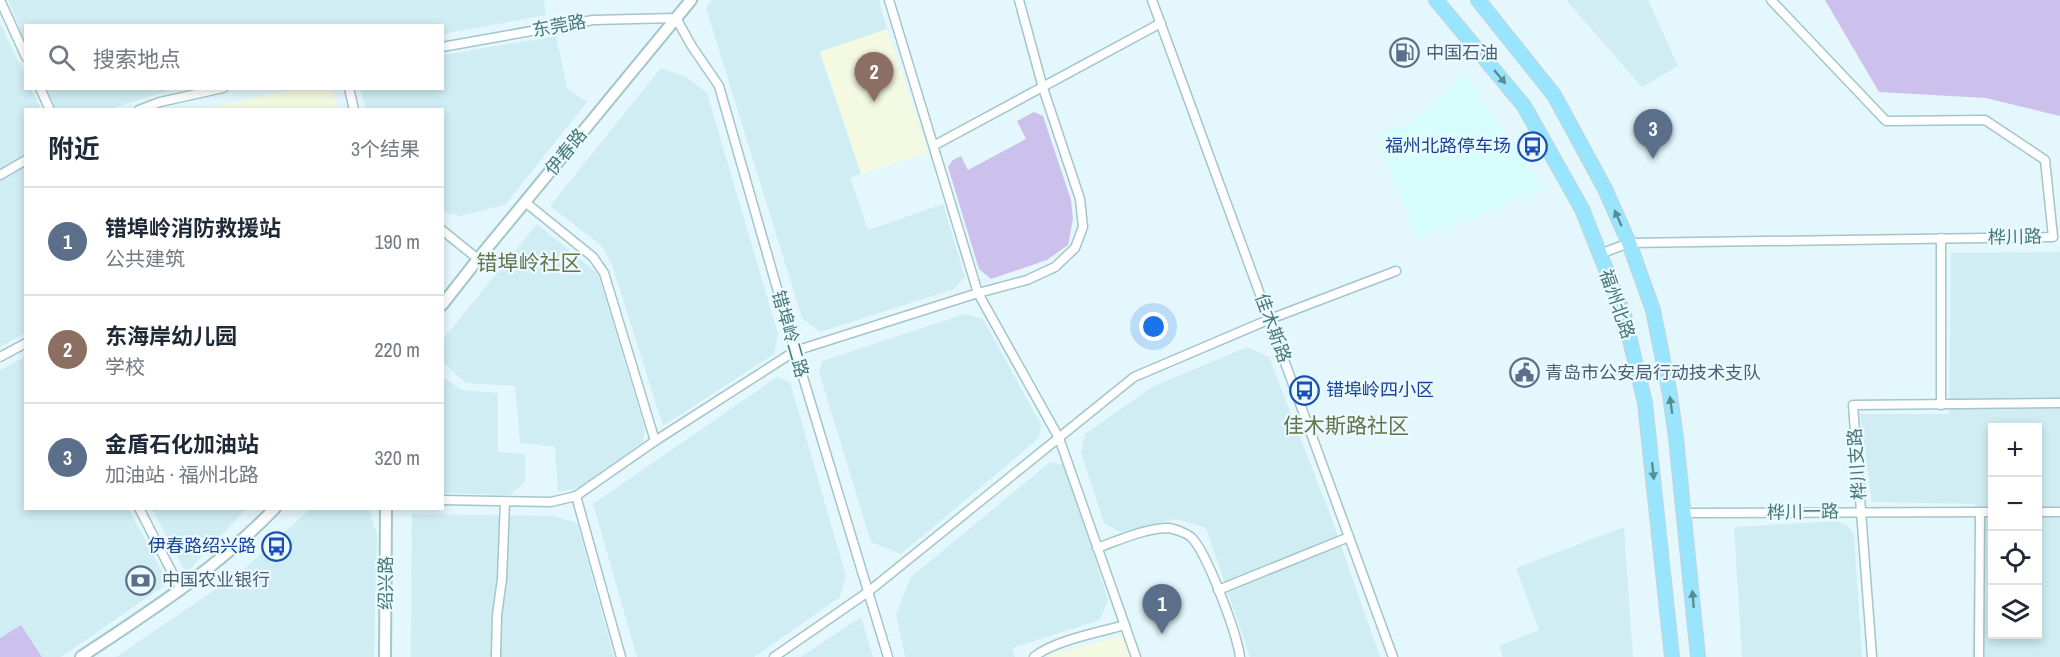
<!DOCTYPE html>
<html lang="zh">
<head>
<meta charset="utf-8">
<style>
  :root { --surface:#fff; --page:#f6f6f7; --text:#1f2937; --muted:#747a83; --line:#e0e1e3; --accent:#db2777 }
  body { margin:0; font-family:"Archivo Narrow","Noto Sans SC",sans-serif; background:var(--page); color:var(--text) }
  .controls { position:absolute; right:18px; bottom:18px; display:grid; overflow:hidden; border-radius:0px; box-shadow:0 3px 9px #0003 }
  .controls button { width:54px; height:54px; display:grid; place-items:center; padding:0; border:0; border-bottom:2px solid var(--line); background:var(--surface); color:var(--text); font:30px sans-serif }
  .you { position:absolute; left:1154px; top:327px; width:21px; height:21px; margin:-15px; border:4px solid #fff; border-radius:50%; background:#1a73e8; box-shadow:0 0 0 9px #1a73e833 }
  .badge { display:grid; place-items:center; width:39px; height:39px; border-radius:50%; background:var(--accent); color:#fff; font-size:20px; font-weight:700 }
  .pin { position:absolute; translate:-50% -50px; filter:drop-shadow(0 2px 3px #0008) }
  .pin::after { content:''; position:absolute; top:32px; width:21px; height:18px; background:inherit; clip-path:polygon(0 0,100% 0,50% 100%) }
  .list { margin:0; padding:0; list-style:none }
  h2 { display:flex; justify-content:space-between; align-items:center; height:78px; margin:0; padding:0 24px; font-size:26px }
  h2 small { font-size:20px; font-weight:400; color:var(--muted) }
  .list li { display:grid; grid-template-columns:39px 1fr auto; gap:18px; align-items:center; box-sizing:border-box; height:108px; padding:0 24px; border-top:2px solid var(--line) }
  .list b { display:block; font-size:22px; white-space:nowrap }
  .list p { margin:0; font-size:20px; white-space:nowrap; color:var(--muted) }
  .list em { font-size:20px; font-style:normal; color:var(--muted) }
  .icon { flex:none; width:33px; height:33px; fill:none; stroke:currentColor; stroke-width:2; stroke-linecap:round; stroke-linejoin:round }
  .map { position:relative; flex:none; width:2060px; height:657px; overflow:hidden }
  .search { position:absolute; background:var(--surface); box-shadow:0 3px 9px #0003; left:24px; top:24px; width:420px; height:66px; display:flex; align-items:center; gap:15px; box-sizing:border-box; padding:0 21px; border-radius:0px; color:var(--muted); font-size:22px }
  .panel { position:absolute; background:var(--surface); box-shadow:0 3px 9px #0003; left:24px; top:108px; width:420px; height:402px; border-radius:0px }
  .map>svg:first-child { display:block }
  .residential { fill:#cfedf3; fill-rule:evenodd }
  .commercial { fill:#d7fefc }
  .education { fill:#f3fae1 }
  .green { fill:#cbc1ec }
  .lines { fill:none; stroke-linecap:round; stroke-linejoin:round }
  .minor-casing { stroke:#a2c6c9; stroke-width:11 }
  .tertiary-casing { stroke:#a2c6c9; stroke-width:14 }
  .primary-casing { stroke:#c4d4d3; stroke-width:16 }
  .minor { stroke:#fff; stroke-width:8 }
  .tertiary { stroke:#fff; stroke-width:10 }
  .primary { stroke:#99e4ff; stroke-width:14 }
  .oneway { fill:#588e92 }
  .labels { text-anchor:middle; stroke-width:4.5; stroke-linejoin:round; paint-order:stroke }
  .street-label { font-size:18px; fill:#487877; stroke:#ebfaff }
  .service-label { font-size:18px; fill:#4e5e75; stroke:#ebfaff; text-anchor:start }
  .transit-label { font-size:18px; fill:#164399; stroke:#ebfaff; text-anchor:end }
  .quarter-label { font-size:21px; fill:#66724a; stroke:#ebfaff }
</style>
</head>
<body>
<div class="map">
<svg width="2060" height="657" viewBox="0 0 2060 657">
  <rect width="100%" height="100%" fill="#e4f7fd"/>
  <g class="residential">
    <polygon points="8,0 544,0 546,15 443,34 442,26 26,26 25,40"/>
    <polygon points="712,0 879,0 887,29 820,52 861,174 850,177 868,230 943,204 965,277 954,289 820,332 802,318 706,8"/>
    <polygon points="1566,0 1648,0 1678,66 1642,87"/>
    <polygon points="0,23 25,76 26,88 31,89 41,109 26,110 25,333 0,347"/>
    <polygon points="556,36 567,88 587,102 505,205 460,216 443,212 442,110 366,109 360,89 442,88 443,55"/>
    <polygon points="661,68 688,78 707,93 778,334 774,354 663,426 612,265 602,246 550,206"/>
    <polygon points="47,89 174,89 106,110 56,109"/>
    <polygon points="537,224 598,274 645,430 643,442 578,488 558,492 555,447 520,443 515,386 466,383 443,362 443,339"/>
    <path d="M 2060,252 L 2060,657 L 1972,657 L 1975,504 L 1872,502 L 1860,414 L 1949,414 L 1951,253 ZM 1992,428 L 2038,428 L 2038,634 L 1992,634 Z"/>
    <polygon points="965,314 983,319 1041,425 1039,438 901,554 871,542 819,372 822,361"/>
    <polygon points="1247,347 1269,357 1331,517 1380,657 1250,657 1206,528 1177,519 1120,532 1104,523 1081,453 1085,434 1152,387"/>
    <polygon points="25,357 26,508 129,509 168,583 61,657 42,657 21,625 0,638 0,370"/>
    <polygon points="443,377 462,390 498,393 498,452 525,454 525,482 510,495 443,493"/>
    <polygon points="777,377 790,382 846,576 840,597 754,657 637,657 593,504"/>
    <polygon points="1050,462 1065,465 1108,600 1100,620 1012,648 1015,657 905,657 896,614 911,577"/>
    <polygon points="152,509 246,509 186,573"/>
    <polygon points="310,509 369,509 377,535 374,657 116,657 241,572"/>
    <polygon points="412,514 553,516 577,523 614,657 411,657"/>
    <polygon points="1836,521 1849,527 1854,535 1862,657 1742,657 1734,527"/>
    <polygon points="1624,527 1633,657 1503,657 1499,646 1539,630 1516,568"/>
    <polygon points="861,617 873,657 801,657"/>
  </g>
  <polygon class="commercial" points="1466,74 1544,189 1417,240 1377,134 1411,123"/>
  <g class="education">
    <polygon points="887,29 928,152 861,174 820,52"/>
    <polygon points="297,89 331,89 338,109 202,109"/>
    <polygon points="1125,636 1132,657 1047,657 1051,654"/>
  </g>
  <g class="green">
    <polygon points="1825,0 2060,0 2060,116 1986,98 1879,92"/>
    <polygon points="1034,112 1043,116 1071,200 1073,219 1068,245 1047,260 991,279 979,269 948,167 953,160 961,156 968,170 1026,139 1017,121"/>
    <polygon points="21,625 42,657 0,657 0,638"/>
  </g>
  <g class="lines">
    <defs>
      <g id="minor">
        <polyline points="0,0 26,57"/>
        <polyline points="889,0 978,293 1059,438 1136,657"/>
        <polyline points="1152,0 1393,657"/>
        <polyline points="442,47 593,20 676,18 691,45 719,86 795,351 888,657"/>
        <polyline points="40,88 50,110"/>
        <polyline points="349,88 354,110"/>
        <polyline points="139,110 160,102 223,88"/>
        <polyline points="935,145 1161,23"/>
        <polyline points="0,175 26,160"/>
        <polyline points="525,202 593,257 604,273 655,441"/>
        <polyline points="442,230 478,259"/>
        <polyline points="1600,254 1629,243 2053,237 2045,160 1985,120 1886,121 1771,0"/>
        <polyline points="0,357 26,343"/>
        <polyline points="1941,405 1941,238"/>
        <polyline points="576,496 621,657"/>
        <polyline points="442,500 551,502 576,496 655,441 795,351 978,293 1027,280 1055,267 1075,248 1083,227 1080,199 1043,88 1019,0"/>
        <polyline points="139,508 181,590"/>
        <polyline points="2038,512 2060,512"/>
        <polyline points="1685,513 1992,512"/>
        <path d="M 1097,548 C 1120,540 1145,528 1169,528 C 1175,529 1186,533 1191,537 C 1207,552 1237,634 1240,657"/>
        <polyline points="1218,590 1349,537"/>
        <polyline points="496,657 497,615 502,579 505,502"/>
        <polyline points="774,657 868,592 1134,377 1270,319 1396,271"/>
        <path d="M 1034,657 C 1052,641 1100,632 1125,625"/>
        <polyline points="1872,657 1853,405 2060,403"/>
        <polyline points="1979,657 1980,512"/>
      </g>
      <g id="tertiary">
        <polyline points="442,305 478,259 691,0"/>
        <path d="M 81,657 C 150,611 218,568 275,508"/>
        <polyline points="385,657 386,508"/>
      </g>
      <g id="primary">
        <polyline points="1436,0 1524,106 1582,209 1624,315 1645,403 1672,657"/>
        <polyline points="1478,0 1554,95 1605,189 1629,243 1653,310 1670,395 1676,438 1698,657"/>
      </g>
    </defs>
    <use href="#minor" class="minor-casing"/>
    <use href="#tertiary" class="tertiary-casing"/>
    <use href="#primary" class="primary-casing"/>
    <use href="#minor" class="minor"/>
    <use href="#tertiary" class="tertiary"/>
    <use href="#primary" class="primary"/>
  </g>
  <defs><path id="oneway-solid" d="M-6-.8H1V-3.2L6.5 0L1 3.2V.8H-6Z" transform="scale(1.5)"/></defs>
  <g class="oneway">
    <use href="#oneway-solid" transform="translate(1500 77) rotate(50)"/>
    <use href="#oneway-solid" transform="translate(1618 218) rotate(-114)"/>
    <use href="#oneway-solid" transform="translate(1671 405) rotate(-98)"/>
    <use href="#oneway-solid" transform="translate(1653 471) rotate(84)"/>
    <use href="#oneway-solid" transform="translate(1693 599) rotate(-95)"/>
  </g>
  <defs>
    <symbol id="fuel-ring" viewBox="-11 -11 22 22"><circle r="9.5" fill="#ebfaff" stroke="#5c6f8a" stroke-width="1.5"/><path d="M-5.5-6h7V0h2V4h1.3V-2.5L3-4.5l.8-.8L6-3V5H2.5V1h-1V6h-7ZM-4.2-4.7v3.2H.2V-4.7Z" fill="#5c6f8a"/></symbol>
    <symbol id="bus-ring" viewBox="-11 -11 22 22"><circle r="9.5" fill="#ebfaff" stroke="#1a4fb4" stroke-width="1.5"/><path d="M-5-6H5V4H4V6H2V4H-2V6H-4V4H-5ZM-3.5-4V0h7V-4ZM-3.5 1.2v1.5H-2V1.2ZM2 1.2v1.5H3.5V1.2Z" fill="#1a4fb4"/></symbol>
    <symbol id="civic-ring" viewBox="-11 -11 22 22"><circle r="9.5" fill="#ebfaff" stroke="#5c6f8a" stroke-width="1.5"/><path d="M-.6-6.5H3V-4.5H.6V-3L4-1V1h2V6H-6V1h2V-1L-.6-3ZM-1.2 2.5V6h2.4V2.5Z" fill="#5c6f8a"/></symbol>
    <symbol id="bank-ring" viewBox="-11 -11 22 22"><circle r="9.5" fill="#ebfaff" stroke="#5c6f8a" stroke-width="1.5"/><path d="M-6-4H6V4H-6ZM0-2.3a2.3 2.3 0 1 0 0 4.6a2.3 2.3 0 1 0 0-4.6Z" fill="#5c6f8a"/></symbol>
  </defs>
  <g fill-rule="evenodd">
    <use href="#fuel-ring" x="1388" y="36" width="33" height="33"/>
    <use href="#bus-ring" x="1516" y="130" width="33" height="33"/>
    <use href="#civic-ring" x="1508" y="356" width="33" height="33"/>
    <use href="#bus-ring" x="1288" y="374" width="33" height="33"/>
    <use href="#bus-ring" x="260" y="530" width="33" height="33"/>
    <use href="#bank-ring" x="124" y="564" width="33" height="33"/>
  </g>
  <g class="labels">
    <g class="street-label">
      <text transform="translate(559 26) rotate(-10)" y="6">东莞路</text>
      <text transform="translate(566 152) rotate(-51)" y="6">伊春路</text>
      <text transform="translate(2015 237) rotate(-1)" y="6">桦川路</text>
      <text transform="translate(1617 304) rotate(71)" y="6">福州北路</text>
      <text transform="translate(1273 328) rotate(70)" y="6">佳木斯路</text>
      <text transform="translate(790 334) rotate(74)" y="6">错埠岭二路</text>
      <text transform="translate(1857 464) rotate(-94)" y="6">桦川支路</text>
      <text transform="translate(1803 512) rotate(-1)" y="6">桦川一路</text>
      <text transform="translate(386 583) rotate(-90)" y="6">绍兴路</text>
    </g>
    <g class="service-label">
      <text x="1426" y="59">中国石油</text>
      <text x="1545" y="379">青岛市公安局行动技术支队</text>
      <text x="162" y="586">中国农业银行</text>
    </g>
    <g class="transit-label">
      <text x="1511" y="152">福州北路停车场</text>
      <text x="1326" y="396" text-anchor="start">错埠岭四小区</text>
      <text x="256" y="552">伊春路绍兴路</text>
    </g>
    <g class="quarter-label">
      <text x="529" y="270">错埠岭社区</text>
      <text x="1346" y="433">佳木斯路社区</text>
    </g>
  </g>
</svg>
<div class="controls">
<button>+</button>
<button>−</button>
<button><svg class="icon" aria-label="locate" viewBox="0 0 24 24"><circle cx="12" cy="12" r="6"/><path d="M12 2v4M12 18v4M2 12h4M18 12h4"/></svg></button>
<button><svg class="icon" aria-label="layers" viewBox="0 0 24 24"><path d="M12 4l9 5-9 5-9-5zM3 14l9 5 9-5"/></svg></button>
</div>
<div class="you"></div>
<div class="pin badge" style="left:1162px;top:634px;background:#5c6f8a">1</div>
<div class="pin badge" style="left:874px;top:102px;background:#8d6e63">2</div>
<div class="pin badge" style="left:1653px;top:159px;background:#5c6f8a">3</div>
<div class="search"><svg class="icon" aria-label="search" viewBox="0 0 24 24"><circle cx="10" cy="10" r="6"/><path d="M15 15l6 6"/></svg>搜索地点</div>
<section class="panel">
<h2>附近<small>3个结果</small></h2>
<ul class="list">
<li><span class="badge" style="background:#5c6f8a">1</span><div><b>错埠岭消防救援站</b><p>公共建筑</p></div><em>190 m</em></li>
<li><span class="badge" style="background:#8d6e63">2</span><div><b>东海岸幼儿园</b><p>学校</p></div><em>220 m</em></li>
<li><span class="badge" style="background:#5c6f8a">3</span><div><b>金盾石化加油站</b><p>加油站 · 福州北路</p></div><em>320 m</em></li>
</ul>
</section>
</div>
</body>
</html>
